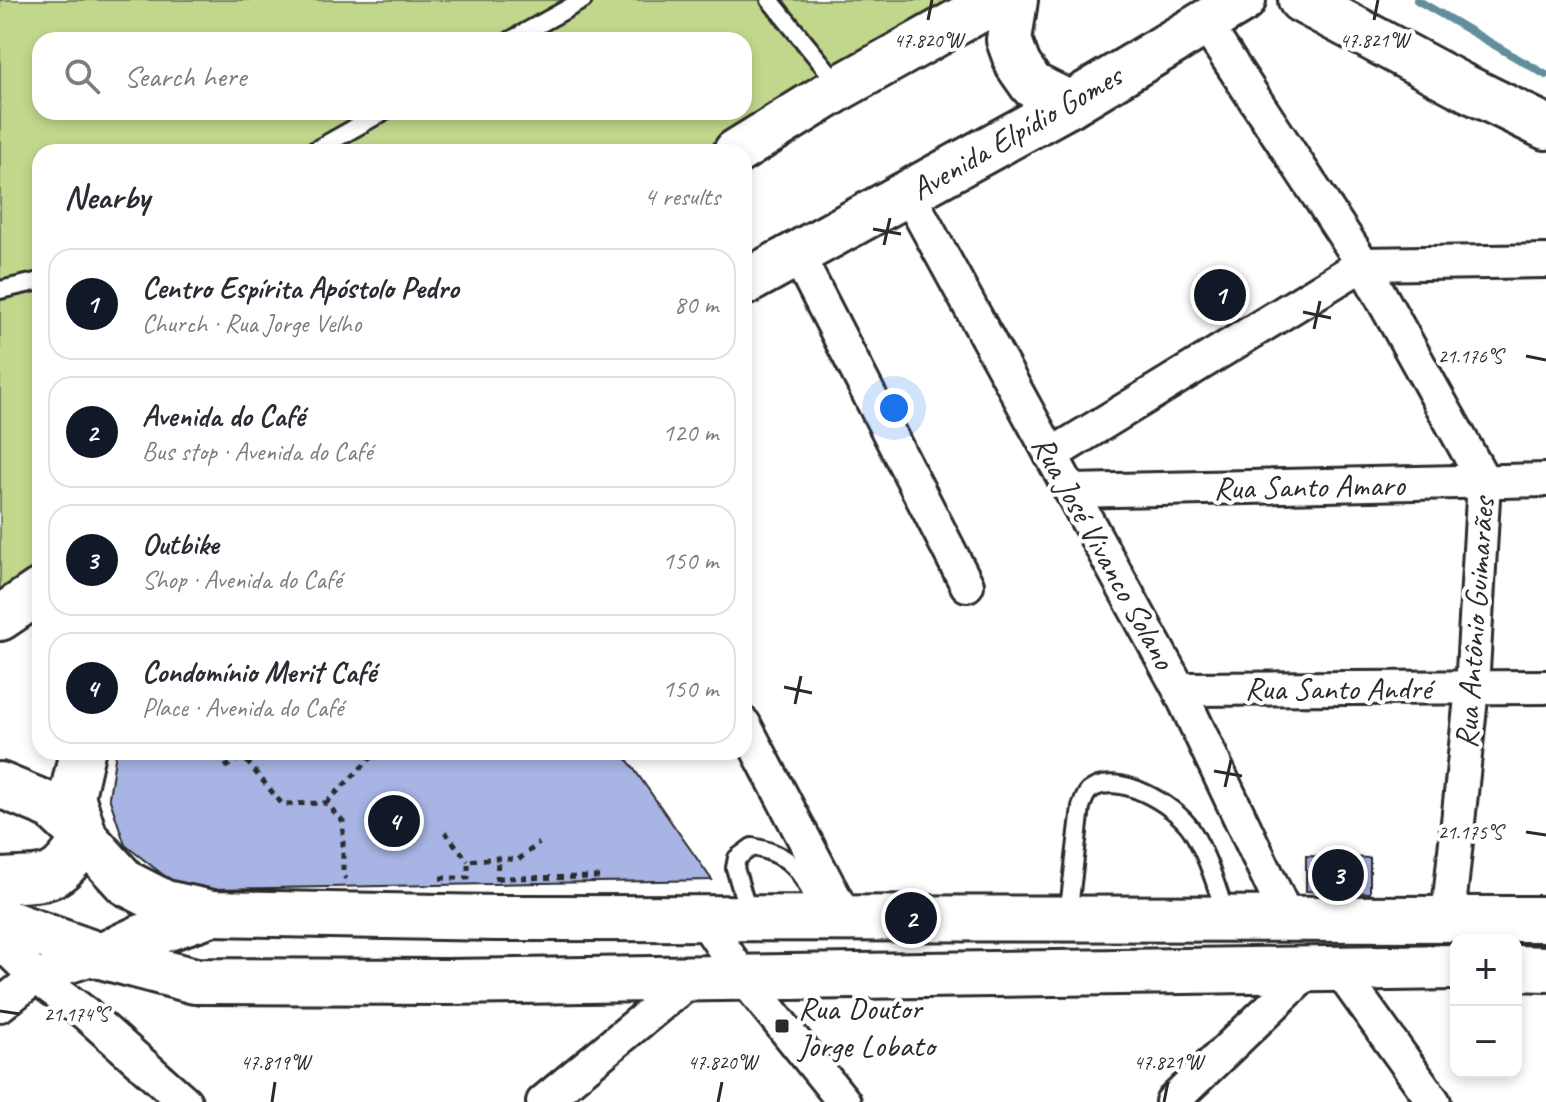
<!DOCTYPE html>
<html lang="en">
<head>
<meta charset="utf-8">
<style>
  :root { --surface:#fff; --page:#f7f7f7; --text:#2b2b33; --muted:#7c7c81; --line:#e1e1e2; --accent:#111827 }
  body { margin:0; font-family:Caveat,sans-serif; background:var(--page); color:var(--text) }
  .controls { position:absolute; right:24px; bottom:24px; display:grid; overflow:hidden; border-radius:16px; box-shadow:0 4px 12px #0003 }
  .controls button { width:72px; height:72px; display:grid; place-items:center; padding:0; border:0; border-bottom:2px solid var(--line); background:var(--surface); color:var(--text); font:40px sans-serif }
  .you { position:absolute; left:894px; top:408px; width:28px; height:28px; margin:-20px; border:6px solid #fff; border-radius:50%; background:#1a73e8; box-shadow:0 0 0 12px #1a73e833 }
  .badge { display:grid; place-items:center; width:52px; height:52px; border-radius:50%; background:var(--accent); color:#fff; font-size:26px; font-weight:700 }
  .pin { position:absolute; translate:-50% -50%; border:4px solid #fff; box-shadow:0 2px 8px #0006 }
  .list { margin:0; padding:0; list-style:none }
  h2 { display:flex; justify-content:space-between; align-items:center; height:104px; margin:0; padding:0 32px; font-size:34px }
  h2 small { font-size:26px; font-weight:400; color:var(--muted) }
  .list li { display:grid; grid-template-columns:52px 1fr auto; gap:24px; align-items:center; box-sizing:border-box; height:112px; margin:0 16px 16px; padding:0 16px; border:2px solid var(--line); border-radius:24px }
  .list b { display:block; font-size:30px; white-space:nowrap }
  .list p { margin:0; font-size:26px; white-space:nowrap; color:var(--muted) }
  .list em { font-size:26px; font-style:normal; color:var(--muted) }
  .icon { flex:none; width:44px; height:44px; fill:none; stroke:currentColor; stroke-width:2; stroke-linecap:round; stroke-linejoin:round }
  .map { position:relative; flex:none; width:1546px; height:1102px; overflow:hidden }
  .search { position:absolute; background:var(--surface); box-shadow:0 4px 12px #0003; left:32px; top:32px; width:720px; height:88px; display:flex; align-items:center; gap:20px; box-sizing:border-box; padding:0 28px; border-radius:24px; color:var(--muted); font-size:30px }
  .panel { position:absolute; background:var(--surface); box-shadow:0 4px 12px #0003; left:32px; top:144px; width:720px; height:616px; border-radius:24px }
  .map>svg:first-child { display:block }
  .green { fill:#c1d78c; stroke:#76815c; stroke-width:2; fill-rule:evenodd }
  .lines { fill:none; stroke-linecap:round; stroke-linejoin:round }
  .stream { stroke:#628e9c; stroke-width:8 }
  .building { fill:#a7b4e4; stroke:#2b2b2b; stroke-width:2 }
  .lane-casing { stroke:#2b2b2b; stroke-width:22 }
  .street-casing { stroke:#2b2b2b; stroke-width:38 }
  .secondary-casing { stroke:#2b2b2b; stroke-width:50 }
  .path { stroke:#2b2b2b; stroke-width:5; stroke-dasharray:6 6; stroke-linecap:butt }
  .lane { stroke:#fff; stroke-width:16 }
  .street { stroke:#fff; stroke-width:32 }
  .secondary { stroke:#fff; stroke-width:44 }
  .ticks { fill:none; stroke:#2b2b2b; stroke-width:3 }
  .poi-dot { fill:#2b2b2b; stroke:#fff; stroke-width:3 }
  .labels { text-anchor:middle; stroke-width:8; stroke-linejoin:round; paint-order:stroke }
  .street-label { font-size:32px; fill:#2b2b2b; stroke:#fff }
  .poi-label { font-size:32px; fill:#2b2b2b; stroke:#fff; text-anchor:start }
  .ticks-label { font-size:20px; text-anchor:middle; fill:#2b2b2b; stroke:#fff; stroke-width:8; stroke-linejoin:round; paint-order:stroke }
</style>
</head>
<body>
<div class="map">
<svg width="1546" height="1102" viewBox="0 0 1546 1102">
  <rect width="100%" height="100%" fill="#fff"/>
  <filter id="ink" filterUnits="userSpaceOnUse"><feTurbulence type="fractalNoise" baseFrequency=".0125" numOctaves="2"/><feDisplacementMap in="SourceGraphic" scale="16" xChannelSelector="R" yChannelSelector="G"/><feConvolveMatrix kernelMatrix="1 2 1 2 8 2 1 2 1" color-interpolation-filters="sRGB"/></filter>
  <g filter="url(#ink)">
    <path class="green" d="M 0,0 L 947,0 L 705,152 L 40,152 L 40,568 L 0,593 ZM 40,40 L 744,40 L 744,112 L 40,112 Z"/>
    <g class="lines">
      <polyline class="stream" points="1417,0 1546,75"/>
    </g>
    <g class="building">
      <polygon points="116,752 622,752 712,880 214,889 171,881 125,845 109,797"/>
      <polygon points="1306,856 1370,858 1370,893 1306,891"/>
    </g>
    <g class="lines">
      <defs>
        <g id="lane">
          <polyline points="770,0 840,86"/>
          <polyline points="511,40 583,0"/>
          <polyline points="312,152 383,112"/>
          <polyline points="0,290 40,281"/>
          <path d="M 749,915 L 735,868 L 737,858 L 752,847 C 797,855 802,876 821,913"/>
          <path d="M 1068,917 L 1081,807 C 1083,802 1085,795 1089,791 C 1116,769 1175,805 1191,829 C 1208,856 1216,886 1226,915"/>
        </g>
        <g id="street">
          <polyline points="1204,22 1363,264 1484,481 1472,688 1448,918"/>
          <polyline points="908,193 1179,689 1287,917"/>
          <polyline points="797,254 967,585"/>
          <polyline points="1051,455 1363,264 1546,261"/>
          <polyline points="1072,491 1546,480"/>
          <polyline points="1179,689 1546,687"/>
          <polyline points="744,724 846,919"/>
          <polyline points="704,919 742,976 844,1102"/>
          <polyline points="0,942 36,977 85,1013 185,1102"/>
          <polyline points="1337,967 1434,1102"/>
          <polyline points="0,1005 36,977 101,956"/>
          <polyline points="543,1102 694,977"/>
          <polyline points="1172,1102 1312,968"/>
        </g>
        <g id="secondary">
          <polyline points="1015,0 1009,40 1018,65 1032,85 1070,104"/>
          <polyline points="1301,0 1460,85 1546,127"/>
          <polyline points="736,152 841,87 997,0"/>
          <polyline points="744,283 1070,104 1243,0"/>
          <polyline points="0,618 40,591"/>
          <polyline points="82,752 72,796 85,838"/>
          <polyline points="0,785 51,806 85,838 126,883 165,903 212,913 497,918 1546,919"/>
          <path d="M 0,881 C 51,878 56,883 85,838"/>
          <polyline points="0,920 101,956 195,981 447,982 1456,967"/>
          <polyline points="101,956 142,937 212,913"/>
          <polyline points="1516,968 1546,969"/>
        </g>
      </defs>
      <use href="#lane" class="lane-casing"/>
      <use href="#street" class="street-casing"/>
      <use href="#secondary" class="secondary-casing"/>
      <g class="path">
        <polyline points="239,752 282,804 326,803 343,821 343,873 346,879"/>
        <polyline points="372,757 394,752"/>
        <polyline points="225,767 243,757"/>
        <polyline points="326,803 372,757 371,752"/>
        <polyline points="445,832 468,861"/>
        <polyline points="440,878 468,878 468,861 498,858 518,860 539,843"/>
        <polyline points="497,878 604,877"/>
        <polyline points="497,881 498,858"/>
      </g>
      <use href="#lane" class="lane"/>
      <use href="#street" class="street"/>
      <use href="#secondary" class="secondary"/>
    </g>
  </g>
  <path class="ticks" d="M 928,20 L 932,0M 1374,20 L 1378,0M 873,229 L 901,234M 884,245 L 890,218M 1303,312 L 1331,318M 1314,329 L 1320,301M 1526,356 L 1546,360M 784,687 L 812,693M 795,704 L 801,676M 1214,771 L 1242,776M 1225,787 L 1231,760M 1526,832 L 1546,835M 0,1011 L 20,1014M 272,1102 L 275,1082M 718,1102 L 722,1082M 1164,1102 L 1168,1082"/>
  <rect class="poi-dot" x="774" y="1018" width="16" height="16" rx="4"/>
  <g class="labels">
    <g class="street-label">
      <text transform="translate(1016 132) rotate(-30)" y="11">Avenida Elpídio Gomes</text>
      <text transform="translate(1309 486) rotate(-1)" y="11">Rua Santo Amaro</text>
      <text transform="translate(1104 552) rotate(61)" y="11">Rua José Vivanco Solano</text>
      <text transform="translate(1474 623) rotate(-86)" y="11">Rua Antônio Guimarães</text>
      <text x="1338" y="699">Rua Santo André</text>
    </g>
    <g class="poi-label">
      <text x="798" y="1019">Rua Doutor<tspan x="798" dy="37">Jorge Lobato</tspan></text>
    </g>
  </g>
  <g class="ticks-label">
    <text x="928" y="47">47.820°W</text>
    <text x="1374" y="47">47.821°W</text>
    <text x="1470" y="363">21.176°S</text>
    <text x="1470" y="839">21.175°S</text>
    <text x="76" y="1021">21.174°S</text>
    <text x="275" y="1069">47.819°W</text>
    <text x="722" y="1069">47.820°W</text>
    <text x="1168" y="1069">47.821°W</text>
  </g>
</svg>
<div class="controls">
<button>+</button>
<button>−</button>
</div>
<div class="you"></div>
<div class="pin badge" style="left:1220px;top:295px">1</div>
<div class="pin badge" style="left:911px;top:918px">2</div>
<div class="pin badge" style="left:1338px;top:875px">3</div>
<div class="pin badge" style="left:394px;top:821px">4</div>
<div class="search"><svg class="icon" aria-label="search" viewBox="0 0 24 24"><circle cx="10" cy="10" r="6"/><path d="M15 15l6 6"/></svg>Search here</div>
<section class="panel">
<h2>Nearby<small>4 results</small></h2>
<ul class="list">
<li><span class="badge">1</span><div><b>Centro Espírita Apóstolo Pedro</b><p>Church · Rua Jorge Velho</p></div><em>80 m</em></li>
<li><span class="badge">2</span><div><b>Avenida do Café</b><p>Bus stop · Avenida do Café</p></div><em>120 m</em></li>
<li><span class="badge">3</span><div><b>Outbike</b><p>Shop · Avenida do Café</p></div><em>150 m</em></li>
<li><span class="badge">4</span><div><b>Condomínio Merit Café</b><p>Place · Avenida do Café</p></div><em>150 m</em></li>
</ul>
</section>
</div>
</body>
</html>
